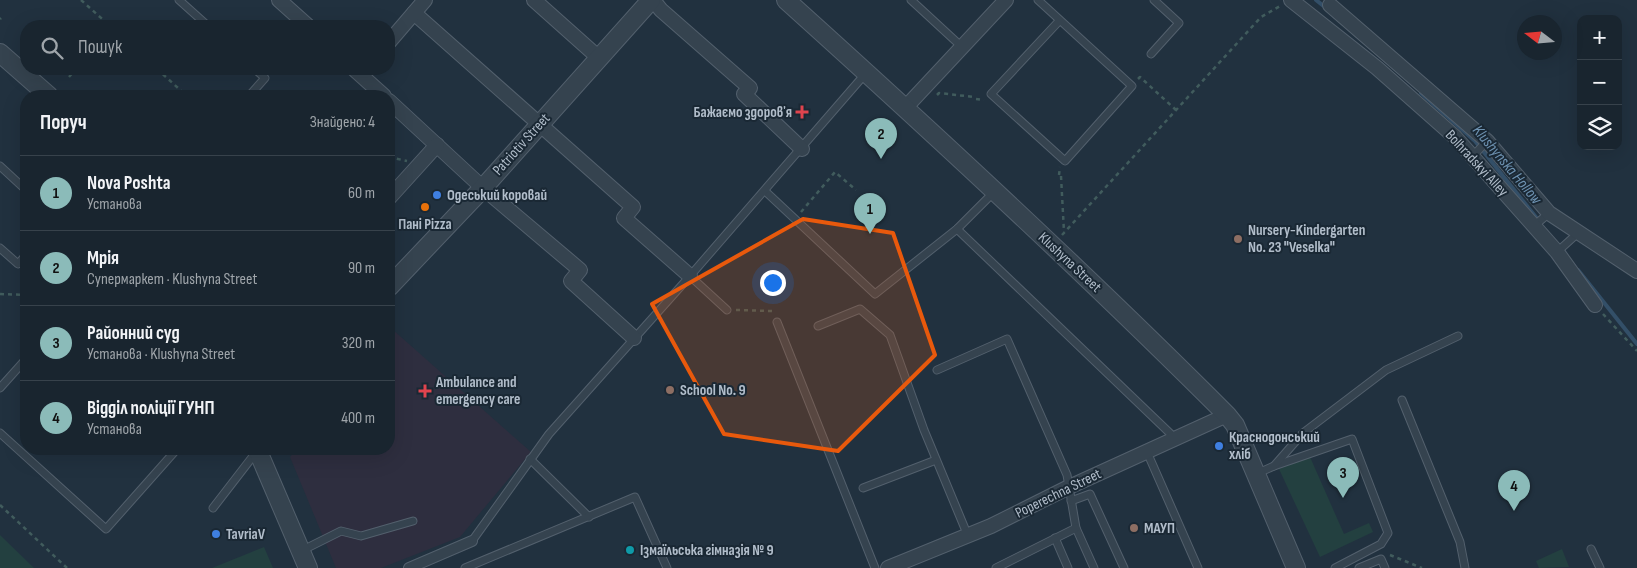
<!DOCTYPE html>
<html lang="uk">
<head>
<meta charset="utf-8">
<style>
  :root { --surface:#19252f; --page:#222d37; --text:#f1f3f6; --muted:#9fa5aa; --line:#37424b; --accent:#8bbbb9 }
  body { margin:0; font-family:"Sofia Sans Condensed",sans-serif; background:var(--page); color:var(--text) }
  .controls { position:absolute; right:15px; top:15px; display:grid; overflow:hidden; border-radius:10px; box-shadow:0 5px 20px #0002 }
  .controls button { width:45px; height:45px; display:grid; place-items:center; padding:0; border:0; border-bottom:1px solid var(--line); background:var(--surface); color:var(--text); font:25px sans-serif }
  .compass { position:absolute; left:1517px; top:15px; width:45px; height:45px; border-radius:50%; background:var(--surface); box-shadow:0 5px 20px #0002; rotate:286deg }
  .you { position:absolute; left:772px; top:282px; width:18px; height:18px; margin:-12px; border:4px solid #fff; border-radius:50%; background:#1a73e8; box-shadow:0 0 0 8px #1a73e833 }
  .badge { display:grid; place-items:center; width:32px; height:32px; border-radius:50%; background:var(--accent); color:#111; font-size:16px; font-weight:700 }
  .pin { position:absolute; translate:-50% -41px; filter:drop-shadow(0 1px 2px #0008) }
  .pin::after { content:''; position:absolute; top:26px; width:18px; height:15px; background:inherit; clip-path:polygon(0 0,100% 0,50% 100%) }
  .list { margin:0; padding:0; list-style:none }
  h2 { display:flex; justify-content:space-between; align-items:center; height:65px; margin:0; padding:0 20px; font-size:21px }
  h2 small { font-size:16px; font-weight:400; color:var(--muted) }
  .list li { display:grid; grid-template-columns:32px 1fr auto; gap:15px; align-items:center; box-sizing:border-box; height:75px; padding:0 20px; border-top:1px solid var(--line) }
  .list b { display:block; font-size:19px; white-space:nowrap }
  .list p { margin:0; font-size:16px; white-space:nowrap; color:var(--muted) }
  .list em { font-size:16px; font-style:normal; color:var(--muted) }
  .icon { flex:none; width:28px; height:28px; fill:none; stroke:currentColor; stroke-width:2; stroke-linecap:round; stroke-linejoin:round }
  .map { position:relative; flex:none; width:1637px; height:568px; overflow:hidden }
  .search { position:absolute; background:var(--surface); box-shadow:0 5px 20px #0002; left:20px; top:20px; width:375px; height:55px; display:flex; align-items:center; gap:12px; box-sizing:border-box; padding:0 18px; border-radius:20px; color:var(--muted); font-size:19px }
  .panel { position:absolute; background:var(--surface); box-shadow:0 5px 20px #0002; left:20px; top:90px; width:375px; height:365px; border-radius:20px }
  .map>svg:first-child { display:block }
  .medical { fill:#2e2e3f }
  .green { fill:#234040 }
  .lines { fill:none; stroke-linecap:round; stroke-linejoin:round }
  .stream { stroke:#334f68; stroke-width:4 }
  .service-casing { stroke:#53606d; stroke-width:9 }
  .pedestrian-casing { stroke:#53606d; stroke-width:12 }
  .minor-casing { stroke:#53606d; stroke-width:16 }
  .tertiary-casing { stroke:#53606d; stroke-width:20 }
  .path { stroke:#415c5d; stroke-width:2.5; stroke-dasharray:4 4; stroke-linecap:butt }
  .service { stroke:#35434f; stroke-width:7 }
  .pedestrian { stroke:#35434f; stroke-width:10 }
  .minor { stroke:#35434f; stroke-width:14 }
  .tertiary { stroke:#35434f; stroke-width:18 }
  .marked { fill:#e8590c; fill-opacity:0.2; stroke:#e8590c; stroke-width:4; stroke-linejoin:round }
  .health-dot { fill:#e0444e; stroke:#1a2834; stroke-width:2 }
  .shop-dot { fill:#3f7fe0; stroke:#1a2834; stroke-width:2 }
  .food-dot { fill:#e8710a; stroke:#1a2834; stroke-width:2 }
  .education-dot { fill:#8d6e63; stroke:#1a2834; stroke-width:2 }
  .culture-dot { fill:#0f9aa8; stroke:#1a2834; stroke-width:2 }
  .labels { text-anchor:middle; stroke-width:4; stroke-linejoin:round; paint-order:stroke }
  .poi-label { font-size:15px; font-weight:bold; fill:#b1bdca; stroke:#1a2834; text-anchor:start }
  .street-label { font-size:15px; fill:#b1bdca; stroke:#1a2834 }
  .water-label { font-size:16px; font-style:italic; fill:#6e92b1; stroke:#1a2834 }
</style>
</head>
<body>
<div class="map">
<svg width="1637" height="568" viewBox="0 0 1637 568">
  <rect width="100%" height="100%" fill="#21313f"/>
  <polygon class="medical" points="392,329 531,452 460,537 381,568 336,568 290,457 297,449 389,449 389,332"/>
  <g class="green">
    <polygon points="1310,457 1344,534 1369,523 1373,532 1320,557 1279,469"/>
    <polygon points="0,535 34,568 0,568"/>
    <polygon points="264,547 273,568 212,568"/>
    <polygon points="1562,549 1569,567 1539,568 1536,561"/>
  </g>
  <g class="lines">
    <g class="stream">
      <polyline points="1316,0 1326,8"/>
      <polyline points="1421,93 1475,141 1539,221"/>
      <polyline points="1578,270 1637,344"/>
    </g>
    <defs>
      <g id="service">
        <polyline points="179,0 208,26"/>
        <polyline points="911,0 962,47"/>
        <polyline points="1038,0 1132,86 1065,161 991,94 1060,20"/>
        <polyline points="1151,54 1179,23 1154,0"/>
        <polyline points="249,96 265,78 255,69"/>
        <polyline points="1473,156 1487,141"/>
        <polyline points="0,166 26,190"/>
        <polyline points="765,191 875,294 957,229 995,191"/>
        <polyline points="1534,226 1549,213"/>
        <polyline points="957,229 1176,439"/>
        <polyline points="0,248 18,264 26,255"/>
        <polyline points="1557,252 1578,233"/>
        <polyline points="690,276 727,310"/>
        <polyline points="777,322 875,568"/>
        <polyline points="818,326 860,309 890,335 924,430 968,536"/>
        <polyline points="937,370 1007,339 1067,475 1076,528 1094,568"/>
        <polyline points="0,388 26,359"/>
        <polyline points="1402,400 1460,542 1465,568"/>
        <polyline points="0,433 106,529 177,449"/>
        <polyline points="1147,452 1198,568"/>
        <polyline points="530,459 589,517"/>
        <polyline points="1274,466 1352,439 1388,533 1381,544 1335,568"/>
        <polyline points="1256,474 1274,466 1303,433 1386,370 1458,336"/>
        <polyline points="863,488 936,460"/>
        <polyline points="1071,501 1090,494 1124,568"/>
        <polyline points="213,508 257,451"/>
        <polyline points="1055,538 1068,568"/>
        <polyline points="472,541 549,434 690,276 866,73"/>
        <polyline points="1591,549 1600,568"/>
        <polyline points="301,551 341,531 361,536 413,521"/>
        <polyline points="465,568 635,497 667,568"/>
        <polyline points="996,568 1076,528"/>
        <polyline points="1359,568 1381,559 1385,568"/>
      </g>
      <polyline id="pedestrian" points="409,568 472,541"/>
      <g id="minor">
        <polyline points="279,0 308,26"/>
        <polyline points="534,0 599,58"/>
        <polyline points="653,0 661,10 750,88 744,94 802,149"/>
        <polyline points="1291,0 1377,68 1455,137 1557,252 1595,305"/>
        <polyline points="1330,5 1487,141 1549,213 1637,271"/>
        <polyline points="414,13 633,207 624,218 690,276"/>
        <polyline points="389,42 425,0"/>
        <polyline points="354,69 384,96"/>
        <polyline points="389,101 483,188 580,270 571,281 634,338"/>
        <polyline points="906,107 1006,0"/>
        <polyline points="389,198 437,145"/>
        <polyline points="888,568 991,526 1069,487 1227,415"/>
      </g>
      <g id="tertiary">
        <path d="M 786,0 C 936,135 1084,272 1227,415 L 1235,425 L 1296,568"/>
        <polyline points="0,53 49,96"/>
        <polyline points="389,287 483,188 651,0"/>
        <polyline points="257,449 308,568"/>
      </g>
    </defs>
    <use href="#service" class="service-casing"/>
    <use href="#pedestrian" class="pedestrian-casing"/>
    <use href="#minor" class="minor-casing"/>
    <use href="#tertiary" class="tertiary-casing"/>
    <g class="path">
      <polyline points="81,0 110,26"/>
      <polyline points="0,19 1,18"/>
      <polyline points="157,69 187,96"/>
      <polyline points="69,77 76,69"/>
      <polyline points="1138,79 1140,77 1176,110"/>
      <polyline points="937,95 939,93 974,97"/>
      <polyline points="976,99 984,100"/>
      <polyline points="389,157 407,161"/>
      <polyline points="1059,175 1060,167"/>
      <polyline points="1061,176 1064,232"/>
      <polyline points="801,212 835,172 856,190"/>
      <polyline points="1062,235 1261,17 1280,6"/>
      <polyline points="0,294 26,295"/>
      <polyline points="736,310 772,311 774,314"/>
      <polyline points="1603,314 1637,351"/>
      <polyline points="0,505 67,568"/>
      <polyline points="1390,555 1422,568"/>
    </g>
    <use href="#service" class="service"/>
    <use href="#pedestrian" class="pedestrian"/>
    <use href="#minor" class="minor"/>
    <use href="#tertiary" class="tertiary"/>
  </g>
  <path class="marked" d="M 803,219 L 893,233 L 935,355 L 838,451 L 724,434 L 652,304 Z"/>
  <g class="health-dot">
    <path d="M799.5 104.5h5v5h5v5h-5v5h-5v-5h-5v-5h5z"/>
    <path d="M422.5 383.5h5v5h5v5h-5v5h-5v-5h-5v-5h5z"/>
  </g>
  <g class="shop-dot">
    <circle cx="437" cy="195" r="5"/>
    <circle cx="1219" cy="446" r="5"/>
    <circle cx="216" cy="534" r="5"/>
  </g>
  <circle class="food-dot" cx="425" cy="207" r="5"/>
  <g class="education-dot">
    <circle cx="1238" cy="239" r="5"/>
    <circle cx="670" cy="390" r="5"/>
    <circle cx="1134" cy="528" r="5"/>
  </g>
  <circle class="culture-dot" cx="630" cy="550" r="5"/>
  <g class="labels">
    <g class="poi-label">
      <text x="792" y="117" text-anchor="end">Бажаємо здоровʼя</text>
      <text x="447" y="200">Одеський коровай</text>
      <text x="425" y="229" text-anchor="middle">Пані Pizza</text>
      <text x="1248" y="235">Nursery-Kindergarten<tspan x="1248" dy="17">No. 23 "Veselka"</tspan></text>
      <text x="436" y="387">Ambulance and<tspan x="436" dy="17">emergency care</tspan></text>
      <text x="680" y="395">School No. 9</text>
      <text x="1229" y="442">Краснодонський<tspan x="1229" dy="17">хліб</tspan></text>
      <text x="1144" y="533">МАУП</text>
      <text x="226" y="539">TavriaV</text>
      <text x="640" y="555">Ізмаїльська гімназія № 9</text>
    </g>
    <g class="street-label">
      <text transform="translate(521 144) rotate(-48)" y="5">Patriotiv Street</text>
      <text transform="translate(1477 163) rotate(47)" y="5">Bolhradskyi Alley</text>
      <text transform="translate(1070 262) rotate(43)" y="5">Klushyna Street</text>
      <text transform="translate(1058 493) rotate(-26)" y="5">Poperechna Street</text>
    </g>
    <g class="water-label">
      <text transform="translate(1508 164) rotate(50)" y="6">Klushynska Hollow</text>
    </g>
  </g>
</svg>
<div class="controls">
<button>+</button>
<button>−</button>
<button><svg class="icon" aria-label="layers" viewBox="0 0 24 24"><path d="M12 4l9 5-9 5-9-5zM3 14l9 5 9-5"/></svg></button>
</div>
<svg class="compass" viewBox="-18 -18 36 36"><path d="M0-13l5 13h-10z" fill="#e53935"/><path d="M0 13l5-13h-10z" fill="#9fa5aa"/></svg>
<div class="you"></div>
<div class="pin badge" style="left:870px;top:234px">1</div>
<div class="pin badge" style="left:881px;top:159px">2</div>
<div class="pin badge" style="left:1343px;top:498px">3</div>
<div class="pin badge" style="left:1514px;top:511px">4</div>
<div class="search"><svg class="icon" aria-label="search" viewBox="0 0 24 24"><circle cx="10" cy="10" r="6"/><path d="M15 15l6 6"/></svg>Пошук</div>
<section class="panel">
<h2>Поруч<small>Знайдено: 4</small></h2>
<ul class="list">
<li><span class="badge">1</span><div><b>Nova Poshta</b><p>Установа</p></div><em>60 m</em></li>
<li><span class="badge">2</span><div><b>Мрія</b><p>Супермаркет · Klushyna Street</p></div><em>90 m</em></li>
<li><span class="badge">3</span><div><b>Районний суд</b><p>Установа · Klushyna Street</p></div><em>320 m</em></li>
<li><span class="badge">4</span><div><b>Відділ поліції ГУНП</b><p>Установа</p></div><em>400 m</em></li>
</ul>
</section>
</div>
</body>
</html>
